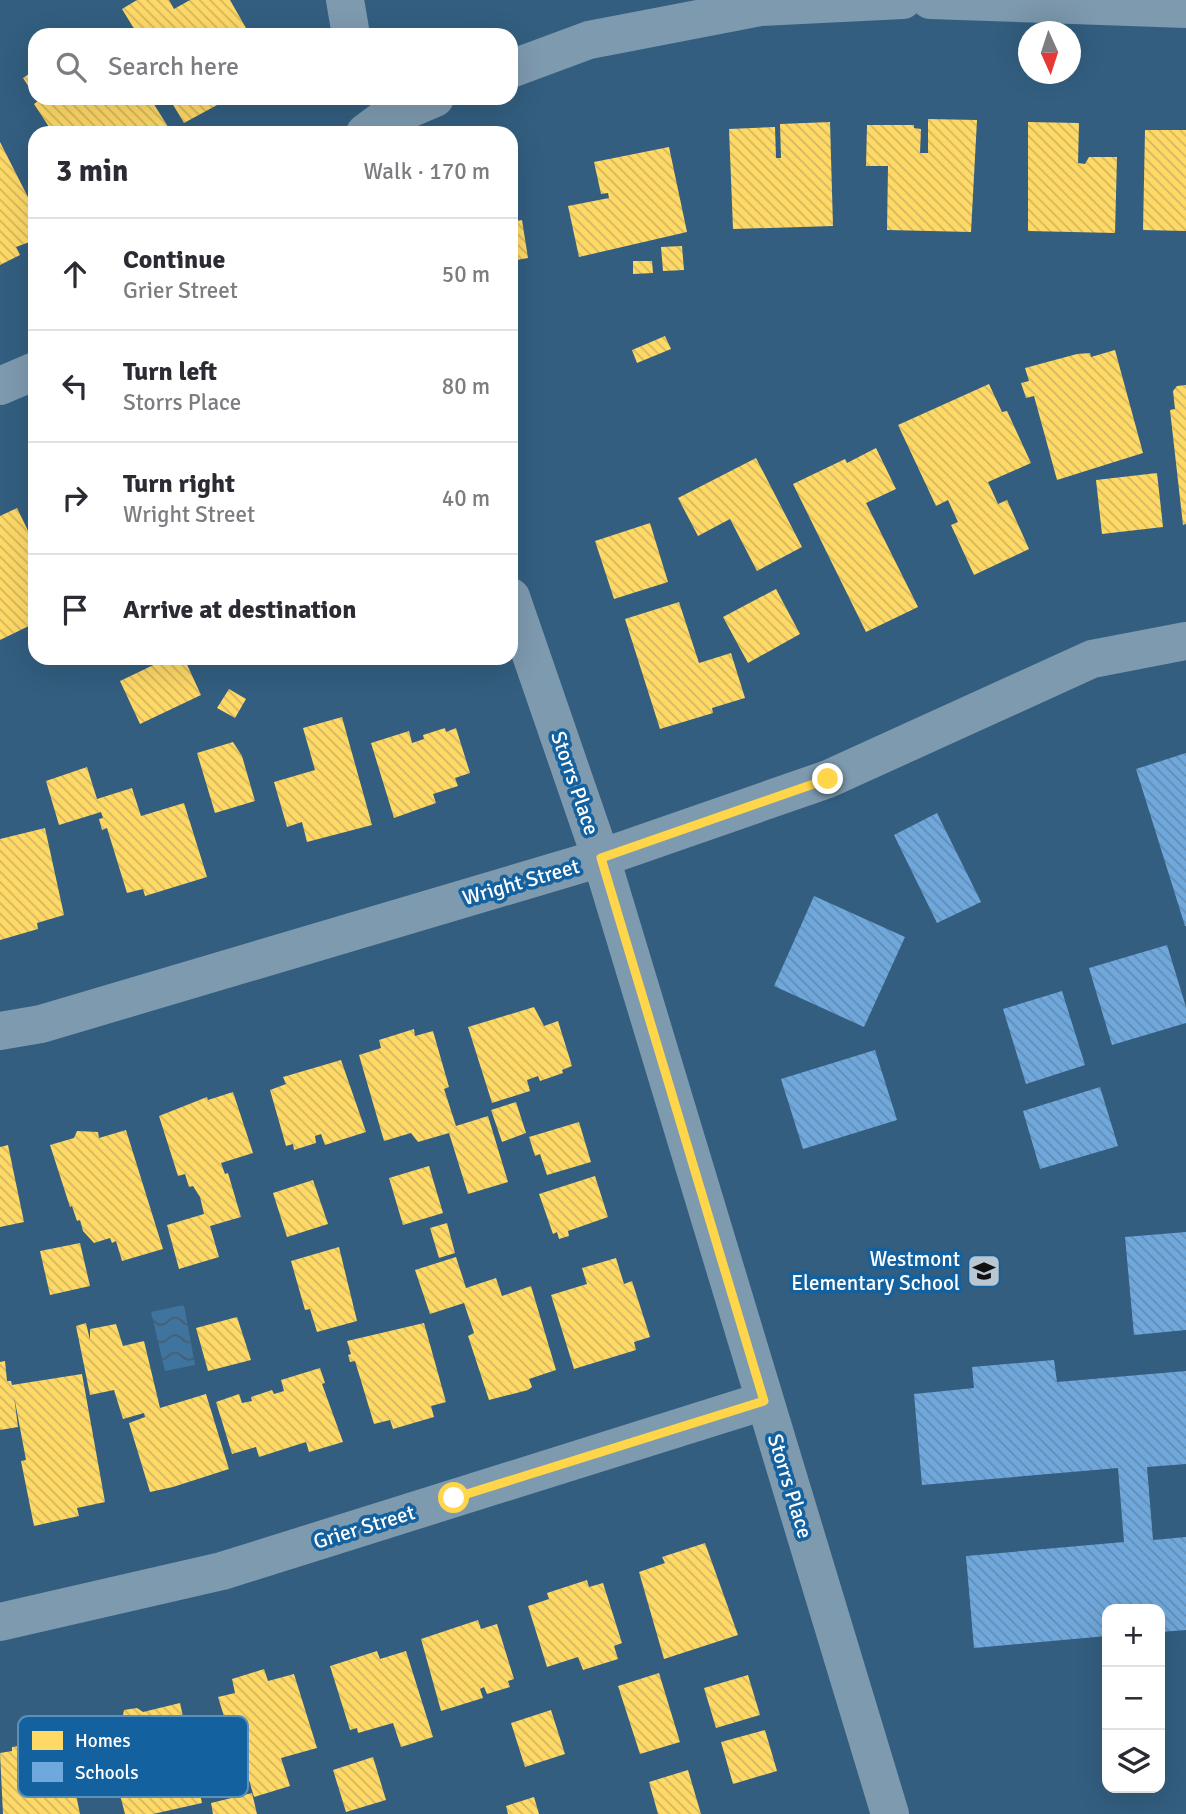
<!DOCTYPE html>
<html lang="en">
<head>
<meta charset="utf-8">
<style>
  :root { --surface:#fff; --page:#f2f2f3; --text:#2b2b33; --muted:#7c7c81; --line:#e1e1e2 }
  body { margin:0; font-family:Signika,sans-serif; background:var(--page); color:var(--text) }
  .controls { position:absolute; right:21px; bottom:21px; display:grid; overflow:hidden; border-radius:14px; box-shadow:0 7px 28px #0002 }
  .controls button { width:63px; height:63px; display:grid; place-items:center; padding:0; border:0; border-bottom:2px solid var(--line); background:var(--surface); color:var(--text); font:35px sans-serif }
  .compass { position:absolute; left:1018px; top:21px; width:63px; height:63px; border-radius:50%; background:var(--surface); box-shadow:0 7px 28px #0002; rotate:177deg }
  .stop { position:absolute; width:21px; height:21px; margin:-16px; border:5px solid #ffd54a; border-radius:50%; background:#fff }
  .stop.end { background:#ffd54a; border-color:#fff; box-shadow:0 2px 7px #0008 }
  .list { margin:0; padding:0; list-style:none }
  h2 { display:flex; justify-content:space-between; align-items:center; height:91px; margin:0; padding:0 28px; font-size:30px }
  h2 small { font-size:23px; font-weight:400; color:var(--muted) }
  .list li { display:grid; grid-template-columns:46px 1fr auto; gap:21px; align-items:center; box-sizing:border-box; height:112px; padding:0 28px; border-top:2px solid var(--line) }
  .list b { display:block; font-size:26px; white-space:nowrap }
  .list p { margin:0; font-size:23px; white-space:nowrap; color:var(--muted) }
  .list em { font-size:23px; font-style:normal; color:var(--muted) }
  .icon { flex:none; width:38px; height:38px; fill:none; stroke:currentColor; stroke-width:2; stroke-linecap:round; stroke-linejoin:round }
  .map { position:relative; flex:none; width:1186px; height:1814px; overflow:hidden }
  .search { position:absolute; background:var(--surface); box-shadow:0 7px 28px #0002; left:28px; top:28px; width:490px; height:77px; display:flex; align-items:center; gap:18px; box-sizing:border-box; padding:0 24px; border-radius:21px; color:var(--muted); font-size:26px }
  .panel { position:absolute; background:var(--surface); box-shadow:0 7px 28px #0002; left:28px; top:126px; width:490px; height:539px; border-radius:21px }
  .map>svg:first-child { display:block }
  .water { fill:url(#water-waves) }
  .homes { fill:url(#homes-back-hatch) }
  .schools { fill:url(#schools-back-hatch) }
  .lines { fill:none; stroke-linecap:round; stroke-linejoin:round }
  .minor { stroke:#7e9aaf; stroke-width:38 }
  .route { stroke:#ffd54a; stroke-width:9 }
  .labels { text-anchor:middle; stroke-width:7; stroke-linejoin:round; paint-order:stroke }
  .street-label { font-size:21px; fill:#fff; stroke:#13619f }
  .poi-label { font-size:21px; fill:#fff; stroke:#13619f; text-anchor:end }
  .key { fill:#13619f; stroke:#5a90bc; stroke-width:2 }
  .key-label { font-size:19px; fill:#fff }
</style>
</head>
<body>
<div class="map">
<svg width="1186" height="1814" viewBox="0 0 1186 1814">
  <defs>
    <pattern id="water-waves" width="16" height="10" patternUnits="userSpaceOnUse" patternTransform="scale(1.75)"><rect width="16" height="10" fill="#3f749e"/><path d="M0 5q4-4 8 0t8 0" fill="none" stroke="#465e71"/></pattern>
    <pattern id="homes-back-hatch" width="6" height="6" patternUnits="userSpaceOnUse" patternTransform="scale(1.75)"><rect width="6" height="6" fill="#ffd966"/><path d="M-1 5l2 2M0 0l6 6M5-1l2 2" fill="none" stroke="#d2b660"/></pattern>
    <pattern id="schools-back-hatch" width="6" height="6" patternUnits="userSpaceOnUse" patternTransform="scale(1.75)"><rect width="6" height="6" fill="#6fa8dc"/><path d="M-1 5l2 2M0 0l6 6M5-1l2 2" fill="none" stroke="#648cb1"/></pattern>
  </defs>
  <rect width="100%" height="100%" fill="#335e7f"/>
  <polygon class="water" points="184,1305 195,1365 165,1371 151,1312"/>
  <g class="homes">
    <polygon points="137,0 169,0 174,9 190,0 230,0 250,35 132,35 136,32 122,9"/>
    <polygon points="35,70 35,96 23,78"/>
    <polygon points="36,98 150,98 172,133 53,133 34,104 38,101"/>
    <polygon points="169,98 230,98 184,123"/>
    <polygon points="928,119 977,120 971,232 887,230 888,166 866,166 867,125 914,125 914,128 921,129 920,153 928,153"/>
    <polygon points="830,122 833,226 733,229 729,129 775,127 776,158 781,158 780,124"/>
    <polygon points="1028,122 1079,123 1078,163 1085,164 1089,157 1117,157 1115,233 1028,231"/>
    <polygon points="1145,130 1186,130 1186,231 1143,230"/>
    <polygon points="0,142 35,211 35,240 16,247 20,255 0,265"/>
    <polygon points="669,147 687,232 579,257 568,206 609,198 608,193 601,194 594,162"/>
    <polygon points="522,220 528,258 511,261 511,222"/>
    <polygon points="682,246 684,270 663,271 661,247"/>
    <polygon points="633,261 652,261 653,273 633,274"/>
    <polygon points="665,336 671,349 637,363 632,350"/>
    <polygon points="1115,350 1143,453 1057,480 1034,396 1026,398 1021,383 1029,381 1025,368 1077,354 1090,353 1091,357"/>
    <polygon points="989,384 1002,412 1007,411 1031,463 988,482 998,504 1007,500 1029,549 974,575 951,525 958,522 948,500 936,506 898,425"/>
    <polygon points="1186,385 1186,524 1183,525 1170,410 1175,409 1173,391 1177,386"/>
    <polygon points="876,448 896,489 866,503 918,607 866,632 793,484 845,459 847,463"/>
    <polygon points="756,458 802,547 757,571 730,519 698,536 678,498"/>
    <polygon points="1157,473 1163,527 1102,534 1096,480"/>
    <polygon points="17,508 35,545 35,623 0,640 0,516"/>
    <polygon points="650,523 668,582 614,599 595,541"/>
    <polygon points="776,589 800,634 748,663 723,617"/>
    <polygon points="679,602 699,663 731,653 745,698 712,708 713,713 660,729 625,619"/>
    <polygon points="168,658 184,658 201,695 140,724 120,681"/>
    <polygon points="229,689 246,699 235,718 217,708"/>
    <polygon points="342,717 372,825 307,842 302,822 287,827 274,782 315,770 303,728"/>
    <polygon points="445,728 446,732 456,728 470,773 455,778 458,786 433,794 436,803 394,818 371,743 409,731 412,743 424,739 423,735"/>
    <polygon points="233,742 242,756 255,801 215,813 197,753"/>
    <polygon points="87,767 97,799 132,788 141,816 184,803 207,877 145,896 143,889 127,893 107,828 102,830 99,819 103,818 101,812 59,825 46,781"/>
    <polygon points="45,828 64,915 37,923 38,929 0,940 0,839"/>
    <polygon points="534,1007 544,1026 558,1021 572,1066 562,1070 563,1073 540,1081 538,1076 527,1080 530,1091 492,1103 468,1027"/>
    <polygon points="414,1029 415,1036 433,1031 449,1087 444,1089 456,1126 488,1116 508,1182 468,1194 449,1133 418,1142 411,1133 384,1141 359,1055 381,1048 379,1040"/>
    <polygon points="341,1060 366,1132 325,1145 321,1134 315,1136 316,1143 294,1150 293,1144 286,1146 270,1090 286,1084 283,1077"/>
    <polygon points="233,1092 253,1153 221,1163 225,1174 228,1173 241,1217 210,1226 219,1257 179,1269 167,1225 204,1214 200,1197 193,1186 189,1187 185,1174 178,1176 159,1116 207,1097 208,1100"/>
    <polygon points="516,1102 526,1133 502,1142 491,1110"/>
    <polygon points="579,1122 591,1162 547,1175 540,1154 535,1156 529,1137"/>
    <polygon points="126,1130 163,1249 122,1261 116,1241 112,1243 110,1238 94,1243 83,1231 80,1220 77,1221 72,1206 70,1207 50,1145 74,1138 77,1131 98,1132 99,1138"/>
    <polygon points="8,1145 24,1222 0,1227 0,1147"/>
    <polygon points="429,1166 443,1213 403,1225 389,1178"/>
    <polygon points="595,1176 608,1217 568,1231 569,1236 559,1239 557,1232 553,1234 539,1194"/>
    <polygon points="313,1180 328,1224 287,1237 273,1193"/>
    <polygon points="447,1223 455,1253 439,1258 430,1228"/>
    <polygon points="80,1243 90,1286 50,1295 40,1251"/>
    <polygon points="339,1247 357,1321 317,1332 310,1309 305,1310 291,1261"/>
    <polygon points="456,1257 466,1288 496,1278 502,1296 531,1286 556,1370 529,1379 532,1387 528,1390 489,1400 468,1336 474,1333 464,1303 430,1314 415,1270"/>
    <polygon points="616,1258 624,1284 632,1281 650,1337 634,1342 636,1350 574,1369 551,1295 587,1284 582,1268"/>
    <polygon points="237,1317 251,1360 208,1371 196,1328"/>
    <polygon points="86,1323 90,1340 90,1329 116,1324 123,1346 144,1341 160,1408 206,1394 229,1469 173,1487 150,1492 129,1423 145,1417 144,1413 123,1419 114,1390 90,1395 76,1326"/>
    <polygon points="424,1323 446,1402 431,1406 434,1417 393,1429 390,1420 374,1424 355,1361 350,1362 348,1355 351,1354 347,1341"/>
    <polygon points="5,1361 7,1381 11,1381 12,1385 82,1374 105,1502 77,1508 79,1516 34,1526 21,1461 26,1460 14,1396 18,1427 0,1430 0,1362"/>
    <polygon points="320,1368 325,1383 322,1384 343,1442 309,1452 306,1442 259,1457 256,1447 232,1454 216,1402 239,1394 242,1403 252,1401 251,1397 272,1390 274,1394 284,1391 281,1380"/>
    <polygon points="705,1543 738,1635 664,1659 639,1572 665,1563 662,1557"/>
    <polygon points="587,1580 589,1587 603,1583 622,1643 614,1646 618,1659 583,1670 578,1657 547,1667 528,1606 549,1599 547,1593"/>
    <polygon points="478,1620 481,1629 497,1624 514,1679 508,1681 510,1687 487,1694 484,1687 480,1689 483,1698 441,1711 421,1639"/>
    <polygon points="377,1651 380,1659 406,1651 433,1737 401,1747 393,1723 358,1733 357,1728 350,1730 330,1666"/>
    <polygon points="264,1669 268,1681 294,1674 317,1748 281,1758 290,1786 254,1797 246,1770 241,1771 218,1697 235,1693 232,1679"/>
    <polygon points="659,1673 680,1742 640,1754 618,1686"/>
    <polygon points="748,1675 760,1715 716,1728 704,1688"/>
    <polygon points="180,1703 202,1803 153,1814 125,1814 103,1730 120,1726 118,1716 123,1715 124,1710 137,1708 143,1712"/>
    <polygon points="551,1710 565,1754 525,1767 511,1723"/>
    <polygon points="765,1730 777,1771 733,1784 721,1742"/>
    <polygon points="33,1744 39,1747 40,1754 67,1750 80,1814 3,1814 0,1753 12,1751 12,1747"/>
    <polygon points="373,1757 386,1800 346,1812 333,1770"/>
    <polygon points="688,1770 701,1814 658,1814 649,1782"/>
    <polygon points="252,1793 257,1814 213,1814 211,1803"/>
    <polygon points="534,1797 539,1814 508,1814 506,1806"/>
  </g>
  <g class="schools">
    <polygon points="1186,753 1186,926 1185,926 1136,769"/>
    <polygon points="937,813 981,902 937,923 894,835"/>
    <polygon points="814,896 905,937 864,1027 774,986"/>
    <polygon points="1167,945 1186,1007 1186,1023 1112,1045 1089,968"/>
    <polygon points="1062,991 1085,1065 1026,1084 1003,1009"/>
    <polygon points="875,1050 897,1120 803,1149 781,1079"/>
    <polygon points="1100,1087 1118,1146 1040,1169 1023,1111"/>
    <polygon points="1186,1232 1186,1330 1134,1335 1125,1237"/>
    <polygon points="1054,1360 1057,1382 1186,1371 1186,1464 1147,1467 1153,1540 1186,1537 1186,1630 1160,1632 1160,1609 1107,1609 1107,1636 974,1648 966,1556 1124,1542 1118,1468 922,1485 914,1394 974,1388 972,1367"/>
  </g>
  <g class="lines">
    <g class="minor">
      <polyline points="345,0 351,35"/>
      <polyline points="930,0 1186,9"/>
      <polyline points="511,69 589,40 760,7 903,0"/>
      <polyline points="365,133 381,121 435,98"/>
      <polyline points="0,386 35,371"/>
      <polyline points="511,597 601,858 890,1814"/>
      <polyline points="0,1031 41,1024 601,858 828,779 1092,659 1186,641"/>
      <polyline points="0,1622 222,1571 764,1401"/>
    </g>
  </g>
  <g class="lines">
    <polyline class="route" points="454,1498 764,1401 601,858 828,779"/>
  </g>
  <defs>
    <symbol id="school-square" viewBox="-11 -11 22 22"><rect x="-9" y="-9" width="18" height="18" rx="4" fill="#b8c7d2" stroke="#13619f"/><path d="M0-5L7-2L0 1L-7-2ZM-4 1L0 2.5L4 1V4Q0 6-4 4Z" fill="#111"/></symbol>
  </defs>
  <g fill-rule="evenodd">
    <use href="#school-square" x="965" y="1252" width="38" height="38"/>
  </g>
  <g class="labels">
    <g class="street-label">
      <text transform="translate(575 783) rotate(71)" y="7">Storrs Place</text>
      <text transform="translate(521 882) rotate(-16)" y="7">Wright Street</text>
      <text transform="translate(790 1486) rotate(73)" y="7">Storrs Place</text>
      <text transform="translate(364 1527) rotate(-17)" y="7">Grier Street</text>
    </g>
    <g class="poi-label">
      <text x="960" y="1266">Westmont<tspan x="960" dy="24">Elementary School</tspan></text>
    </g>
  </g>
  <rect x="18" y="1716" width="230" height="81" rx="10" class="key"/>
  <rect x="32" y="1731" width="31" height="19" fill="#ffd966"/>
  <rect x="32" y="1762" width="31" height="20" fill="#6fa8dc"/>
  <g class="key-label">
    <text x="75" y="1747">Homes</text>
    <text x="75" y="1779">Schools</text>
  </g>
</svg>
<div class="controls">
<button>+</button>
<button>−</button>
<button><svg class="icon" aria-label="layers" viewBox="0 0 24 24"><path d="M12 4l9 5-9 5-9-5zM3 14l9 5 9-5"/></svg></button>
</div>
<svg class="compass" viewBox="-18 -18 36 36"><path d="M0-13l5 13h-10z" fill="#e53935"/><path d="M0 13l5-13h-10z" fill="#7c7c81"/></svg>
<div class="stop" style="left:454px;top:1498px"></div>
<div class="stop end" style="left:828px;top:779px"></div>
<div class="search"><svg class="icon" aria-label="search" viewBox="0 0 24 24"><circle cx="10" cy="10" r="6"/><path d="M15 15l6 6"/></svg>Search here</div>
<section class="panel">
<h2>3 min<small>Walk · 170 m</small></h2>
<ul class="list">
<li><svg class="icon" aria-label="ahead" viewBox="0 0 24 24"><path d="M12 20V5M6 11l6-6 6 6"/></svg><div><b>Continue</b><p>Grier Street</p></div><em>50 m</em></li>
<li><svg class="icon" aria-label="left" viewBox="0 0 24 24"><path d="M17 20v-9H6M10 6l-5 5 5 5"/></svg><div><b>Turn left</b><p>Storrs Place</p></div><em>80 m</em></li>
<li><svg class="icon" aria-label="right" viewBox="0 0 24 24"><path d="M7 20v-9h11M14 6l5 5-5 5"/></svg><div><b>Turn right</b><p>Wright Street</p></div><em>40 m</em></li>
<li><svg class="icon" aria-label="arrive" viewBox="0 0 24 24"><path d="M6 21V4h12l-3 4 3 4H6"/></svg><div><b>Arrive at destination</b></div></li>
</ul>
</section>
</div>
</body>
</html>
